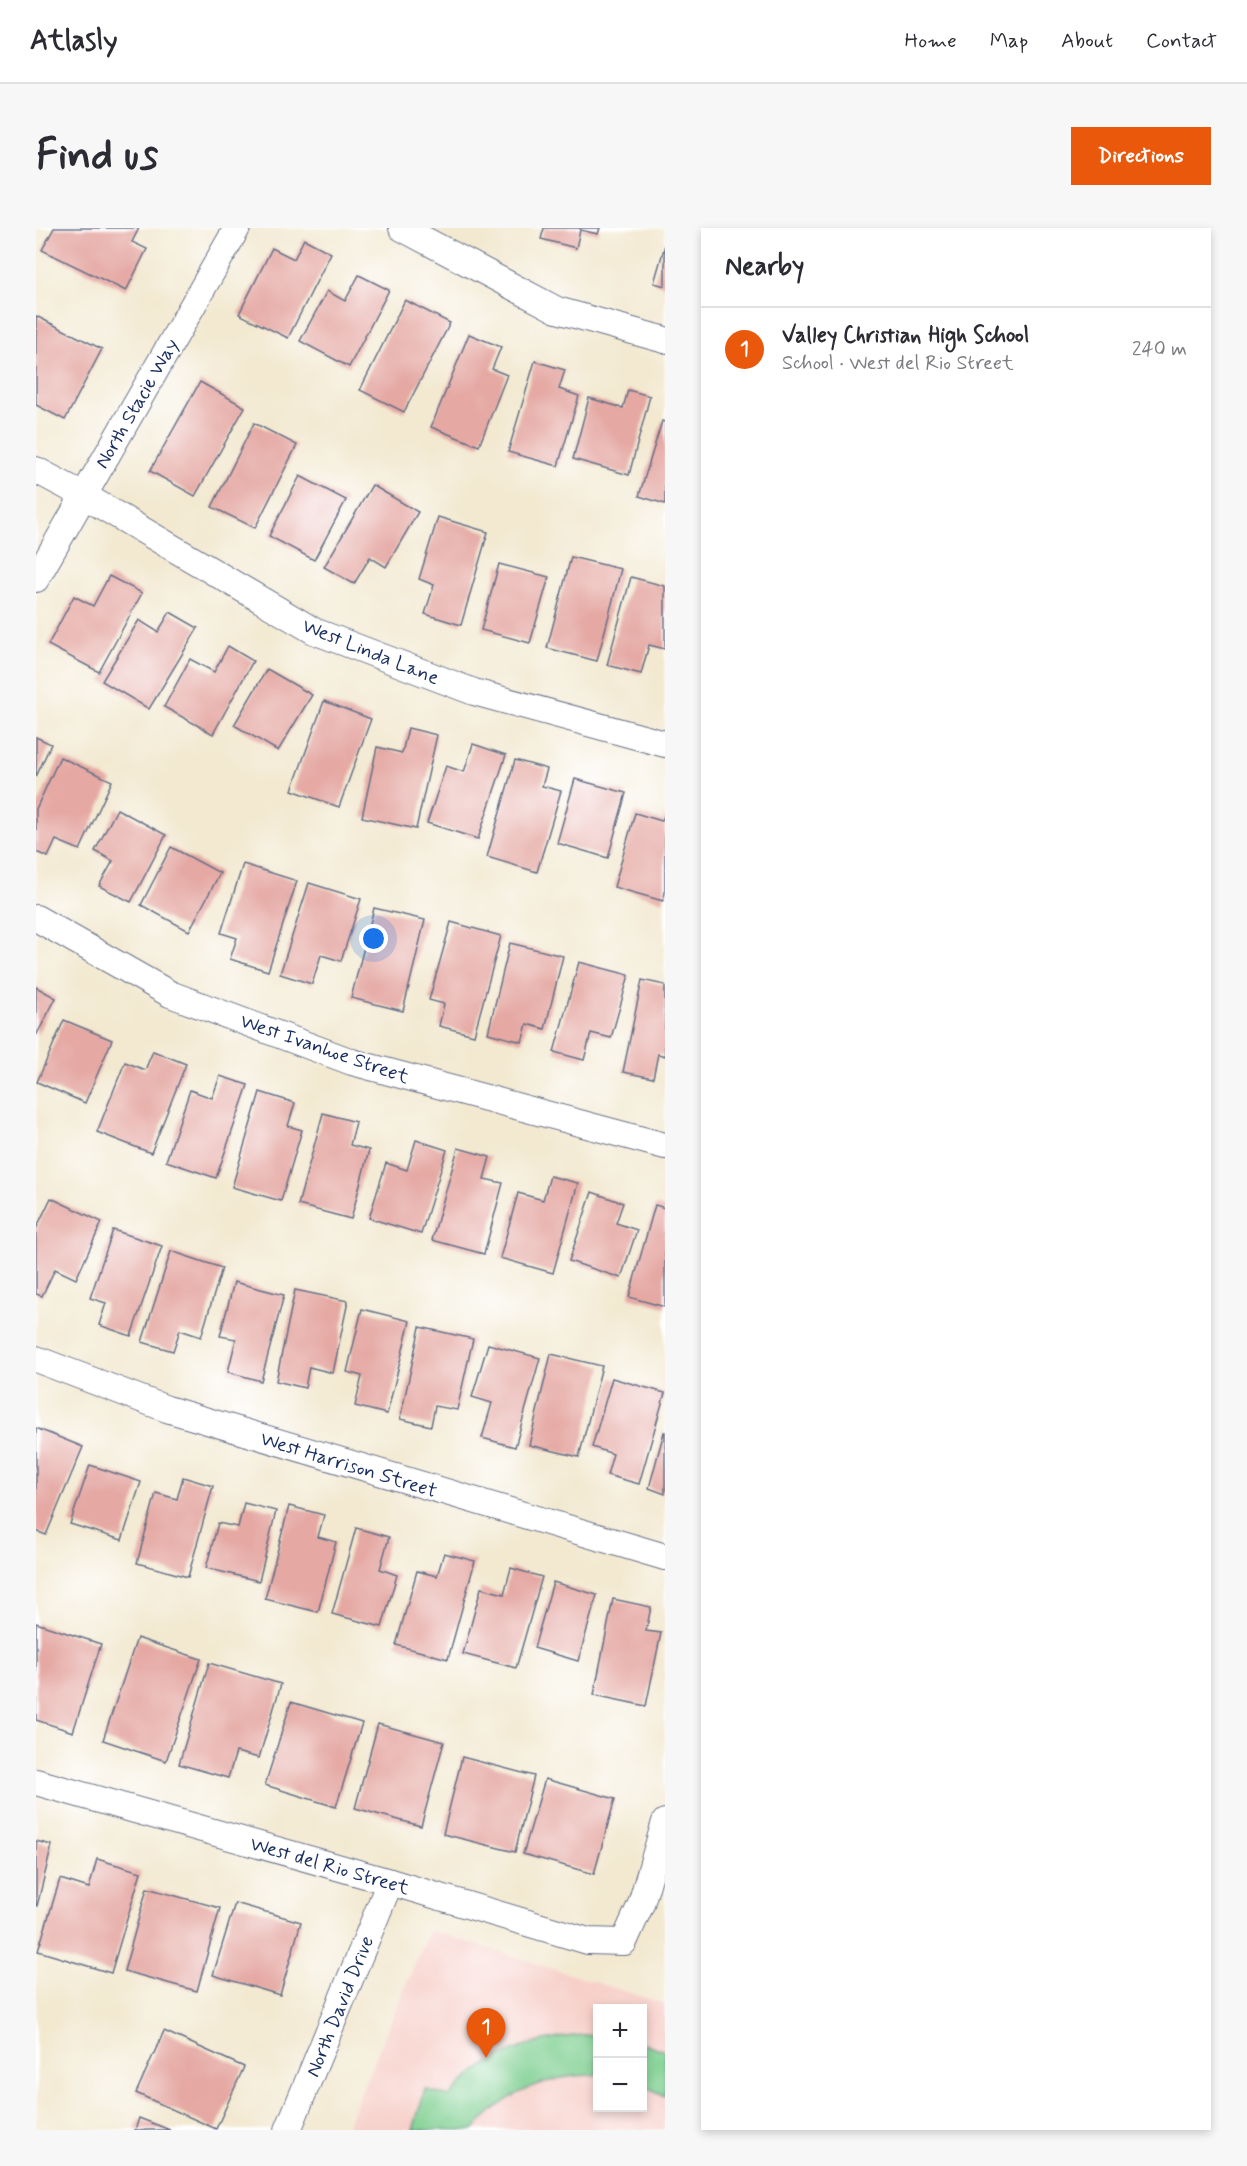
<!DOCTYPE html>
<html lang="en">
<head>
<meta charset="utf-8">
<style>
  :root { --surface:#fff; --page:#f7f7f7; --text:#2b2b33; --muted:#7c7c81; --line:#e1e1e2; --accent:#ea580c }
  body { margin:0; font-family:Mynerve,sans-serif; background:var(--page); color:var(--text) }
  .controls { position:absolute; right:18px; bottom:18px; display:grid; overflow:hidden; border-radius:0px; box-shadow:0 3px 9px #0003 }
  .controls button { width:54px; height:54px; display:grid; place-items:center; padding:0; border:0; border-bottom:2px solid var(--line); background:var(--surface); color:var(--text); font:30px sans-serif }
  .you { position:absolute; left:338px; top:711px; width:21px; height:21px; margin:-15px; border:4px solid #fff; border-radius:50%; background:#1a73e8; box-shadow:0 0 0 9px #1a73e833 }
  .badge { display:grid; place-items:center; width:39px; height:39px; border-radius:50%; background:var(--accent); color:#fff; font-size:20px; font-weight:700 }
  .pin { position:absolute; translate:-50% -50px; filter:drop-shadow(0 2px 3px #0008) }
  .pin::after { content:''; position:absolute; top:32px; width:21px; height:18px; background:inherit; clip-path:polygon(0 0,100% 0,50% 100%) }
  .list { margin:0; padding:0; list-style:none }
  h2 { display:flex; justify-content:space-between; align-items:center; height:78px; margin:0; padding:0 24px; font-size:26px }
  h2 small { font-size:20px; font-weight:400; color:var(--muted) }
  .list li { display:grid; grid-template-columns:39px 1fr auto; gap:18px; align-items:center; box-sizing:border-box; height:84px; padding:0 24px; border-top:2px solid var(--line) }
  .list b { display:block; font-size:22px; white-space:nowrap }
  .list p { margin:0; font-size:20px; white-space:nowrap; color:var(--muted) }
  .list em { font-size:20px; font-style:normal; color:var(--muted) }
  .map { position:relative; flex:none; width:629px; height:1902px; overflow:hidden; border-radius:0px }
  header { display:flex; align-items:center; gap:36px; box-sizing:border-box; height:84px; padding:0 30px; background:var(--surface); border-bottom:2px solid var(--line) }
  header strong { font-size:28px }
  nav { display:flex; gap:33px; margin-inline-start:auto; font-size:21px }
  .intro { display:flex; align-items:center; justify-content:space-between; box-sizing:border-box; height:144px; padding:0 36px }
  h1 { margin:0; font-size:42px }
  .button { padding:15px 27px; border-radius:0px; background:var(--accent); color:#fff; font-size:21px; font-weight:700 }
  main { display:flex; gap:36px; padding:0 36px }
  aside { flex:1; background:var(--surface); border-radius:0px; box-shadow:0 3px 9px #0003 }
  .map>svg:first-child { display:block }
  .built { fill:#f7d0ca; fill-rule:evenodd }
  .pitch { fill:#7ecf90; stroke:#4c7f77; stroke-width:1.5 }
  .building { fill:#e5a8a3 }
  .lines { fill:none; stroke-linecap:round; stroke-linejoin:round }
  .street-casing { stroke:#677086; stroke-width:28 }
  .street { stroke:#fff; stroke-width:26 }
  .labels { text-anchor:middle; stroke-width:4.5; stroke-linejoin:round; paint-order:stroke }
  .street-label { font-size:20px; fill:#1b2f5e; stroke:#fff }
</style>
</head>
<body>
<header>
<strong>Atlasly</strong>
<nav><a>Home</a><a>Map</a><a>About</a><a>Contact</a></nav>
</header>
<div class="intro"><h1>Find us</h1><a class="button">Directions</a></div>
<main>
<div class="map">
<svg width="629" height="1902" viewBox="0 0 629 1902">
  <rect width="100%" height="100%" fill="#fff"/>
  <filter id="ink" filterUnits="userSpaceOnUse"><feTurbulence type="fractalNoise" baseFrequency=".0167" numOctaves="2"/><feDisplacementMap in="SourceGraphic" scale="12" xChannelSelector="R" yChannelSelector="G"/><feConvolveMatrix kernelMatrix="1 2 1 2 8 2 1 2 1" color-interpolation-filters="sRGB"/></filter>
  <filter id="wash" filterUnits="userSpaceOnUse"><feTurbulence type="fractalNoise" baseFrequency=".008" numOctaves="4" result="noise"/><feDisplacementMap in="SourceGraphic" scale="24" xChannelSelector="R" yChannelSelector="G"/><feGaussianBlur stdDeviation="1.35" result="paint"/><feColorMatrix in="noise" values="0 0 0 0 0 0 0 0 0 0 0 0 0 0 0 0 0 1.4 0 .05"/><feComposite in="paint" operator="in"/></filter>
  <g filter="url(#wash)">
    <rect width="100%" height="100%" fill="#f3e9d1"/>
    <path class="built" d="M 393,1702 L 629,1776 L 629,1902 L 309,1902 ZM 562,1780 L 606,1780 L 606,1880 L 562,1880 Z"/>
    <g class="pitch">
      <path d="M 561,1806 L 561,1847 C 514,1846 469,1864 438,1902 L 377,1902 L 389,1861 L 413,1869 C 453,1824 502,1809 561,1806 Z"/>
      <polygon points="607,1815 629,1823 629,1868 607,1857"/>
    </g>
    <g id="blocks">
      <g class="building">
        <polygon points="18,0 103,0 96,14 111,21 90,63 6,22"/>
        <polygon points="508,0 564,0 562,6 544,2 540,20 505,11"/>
        <polygon points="268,11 295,25 252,110 203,86 236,20 258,31"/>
        <polygon points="629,17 629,58 618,55"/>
        <polygon points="323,47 353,62 313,139 264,113 291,63 309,73"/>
        <polygon points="369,72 414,95 368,184 324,162"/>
        <polygon points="0,88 66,121 29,192 0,177"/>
        <polygon points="433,106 465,119 456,141 471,147 443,218 395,199"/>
        <polygon points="499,133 529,142 523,161 543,168 522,238 472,224"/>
        <polygon points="164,154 209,179 159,268 114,243"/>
        <polygon points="592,162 614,168 593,247 537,231 553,170 587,180"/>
        <polygon points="626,193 629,194 629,276 603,268"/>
        <polygon points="218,195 261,217 219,300 176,279"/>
        <polygon points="264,248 310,272 278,332 233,308"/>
        <polygon points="336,257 382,284 350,339 334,329 318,356 288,339"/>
        <polygon points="402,289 452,304 425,397 389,386 398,357 383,351"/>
        <polygon points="535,329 585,341 561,433 511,420"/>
        <polygon points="463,336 513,349 494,415 445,402"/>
        <polygon points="73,348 106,365 63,444 12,417 38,368 57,378"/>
        <polygon points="595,349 629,358 629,421 613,417 605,446 571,437"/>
        <polygon points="134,384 162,400 113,481 66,453 103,392 122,404"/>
        <polygon points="192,418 217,433 177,506 128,479 154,431 178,444"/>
        <polygon points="231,441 276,467 242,523 198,497"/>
        <polygon points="288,473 335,491 303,579 256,562"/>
        <polygon points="372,500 401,507 380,601 326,589 341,519 366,525"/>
        <polygon points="0,509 15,516 0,549"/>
        <polygon points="437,516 470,527 442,611 391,595 410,538 428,544"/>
        <polygon points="24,529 76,553 44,622 20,612 12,629 0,624 0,581"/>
        <polygon points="479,532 511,541 506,558 525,563 501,644 451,629"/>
        <polygon points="539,551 590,565 572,630 521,615"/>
        <polygon points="81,581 130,607 95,674 63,658 77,633 59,623"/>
        <polygon points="599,585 626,593 629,585 629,665 627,673 578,659"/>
        <polygon points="135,619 184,645 153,703 105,677"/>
        <polygon points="207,636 261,653 232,743 194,731 201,710 185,705"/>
        <polygon points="273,655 325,671 305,733 285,727 276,756 244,746"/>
        <polygon points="338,680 389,692 367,783 315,770"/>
        <polygon points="415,694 465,708 438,807 403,798 408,776 393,772"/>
        <polygon points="474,715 527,728 509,801 491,796 486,814 452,805"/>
        <polygon points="543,734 593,747 575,810 555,805 548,832 518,824"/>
        <polygon points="606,752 629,757 629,828 622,826 617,850 587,844"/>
        <polygon points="0,759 20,770 0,808"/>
        <polygon points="28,792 76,812 49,875 1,854"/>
        <polygon points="117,823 150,836 115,925 61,904 89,834 109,842"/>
        <polygon points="184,848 212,857 180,950 130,933 154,862 176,870"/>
        <polygon points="224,864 259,875 252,898 266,902 245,973 196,959"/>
        <polygon points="287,885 320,894 314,917 333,922 315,991 262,977"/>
        <polygon points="380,912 411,922 385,1006 333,990 350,935 371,942"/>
        <polygon points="422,920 454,929 448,951 467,955 448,1026 396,1012"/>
        <polygon points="514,948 542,955 517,1045 464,1030 482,965 507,972"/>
        <polygon points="556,964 587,975 580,995 601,1002 585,1050 533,1033"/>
        <polygon points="15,970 66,994 40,1051 19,1041 6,1068 0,1066 0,1001"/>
        <polygon points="619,977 629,980 629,1079 593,1069"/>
        <polygon points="77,1002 126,1018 95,1108 63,1097 70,1075 54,1070"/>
        <polygon points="135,1023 186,1040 165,1109 144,1102 137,1123 106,1114"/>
        <polygon points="198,1054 248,1067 225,1153 192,1144 200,1111 184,1108"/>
        <polygon points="259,1062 312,1073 297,1145 273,1139 269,1160 240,1153"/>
        <polygon points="326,1081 374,1093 351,1186 319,1178 326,1148 311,1144"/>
        <polygon points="384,1099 437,1111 421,1182 399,1178 395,1198 364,1191"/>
        <polygon points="452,1116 504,1130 479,1219 446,1210 456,1175 436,1169"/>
        <polygon points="515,1126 566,1138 543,1229 493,1217"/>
        <polygon points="576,1150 629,1165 603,1256 571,1247 577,1226 556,1219"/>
        <polygon points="0,1200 47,1219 10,1307 0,1303"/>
        <polygon points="628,1204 629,1204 629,1266 613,1260"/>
        <polygon points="54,1237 105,1254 86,1312 34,1296"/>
        <polygon points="147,1249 177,1258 152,1349 101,1335 120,1265 141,1271"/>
        <polygon points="208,1275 240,1283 223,1353 170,1340 182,1295 202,1299"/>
        <polygon points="253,1278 288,1287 282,1309 300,1314 282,1384 229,1371"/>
        <polygon points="320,1300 353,1309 344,1341 361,1347 346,1399 296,1386"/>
        <polygon points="408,1325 439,1333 412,1431 360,1417 381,1343 401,1348"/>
        <polygon points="475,1340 506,1349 480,1440 427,1426 445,1360 468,1366"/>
        <polygon points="517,1354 561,1367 542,1433 498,1420"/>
        <polygon points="577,1371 615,1379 610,1403 625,1405 610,1478 558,1467"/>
        <polygon points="0,1395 65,1416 37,1504 0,1492"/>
        <polygon points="101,1410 165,1431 130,1533 67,1512"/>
        <polygon points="173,1435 245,1456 223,1530 200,1524 192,1550 143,1536"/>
        <polygon points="255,1474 326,1495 300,1579 229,1557"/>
        <polygon points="342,1496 408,1514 385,1598 319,1580"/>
        <polygon points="426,1529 498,1548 479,1624 407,1606"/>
        <polygon points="509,1551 579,1571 558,1646 487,1626"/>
        <polygon points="0,1613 16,1617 1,1678 0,1678"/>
        <polygon points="61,1631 105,1644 75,1745 2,1723 24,1651 53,1660"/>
        <polygon points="111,1660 184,1680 161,1763 88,1743"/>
        <polygon points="199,1675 265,1694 244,1767 177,1747"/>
        <polygon points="128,1803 208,1839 180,1901 100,1865"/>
        <polygon points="103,1890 134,1902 99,1902"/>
      </g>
    </g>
  </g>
  <g filter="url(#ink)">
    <use href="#blocks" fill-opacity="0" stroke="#677086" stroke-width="1.5"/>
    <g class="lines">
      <defs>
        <g id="street">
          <polyline points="366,0 521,82 629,112"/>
          <polyline points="0,242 47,267 278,403 438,464 629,516"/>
          <polyline points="0,351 201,0"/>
          <polyline points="0,690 134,766 316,834 629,918"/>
          <polyline points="0,1131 131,1181 629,1329"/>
          <polyline points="0,1554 354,1654 552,1713 588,1714 605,1676 629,1594"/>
          <polyline points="252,1902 354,1654"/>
        </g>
      </defs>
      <use href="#street" class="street-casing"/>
      <use href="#street" class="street"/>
    </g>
  </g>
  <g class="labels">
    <g class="street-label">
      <text transform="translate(100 175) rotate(-60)" y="7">North Stacie Way</text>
      <text transform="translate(335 423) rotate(22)" y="7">West Linda Lane</text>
      <text transform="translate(289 820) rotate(19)" y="7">West Ivanhoe Street</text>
      <text transform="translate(313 1236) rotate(17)" y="7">West Harrison Street</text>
      <text transform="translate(294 1637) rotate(16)" y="7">West del Rio Street</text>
      <text transform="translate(303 1778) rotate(-68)" y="7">North David Drive</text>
    </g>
  </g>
</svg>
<div class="controls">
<button>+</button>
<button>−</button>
</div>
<div class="you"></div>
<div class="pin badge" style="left:450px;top:1830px">1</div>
</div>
<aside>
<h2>Nearby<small></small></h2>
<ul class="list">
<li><span class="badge">1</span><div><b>Valley Christian High School</b><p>School · West del Rio Street</p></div><em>240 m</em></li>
</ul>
</aside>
</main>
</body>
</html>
